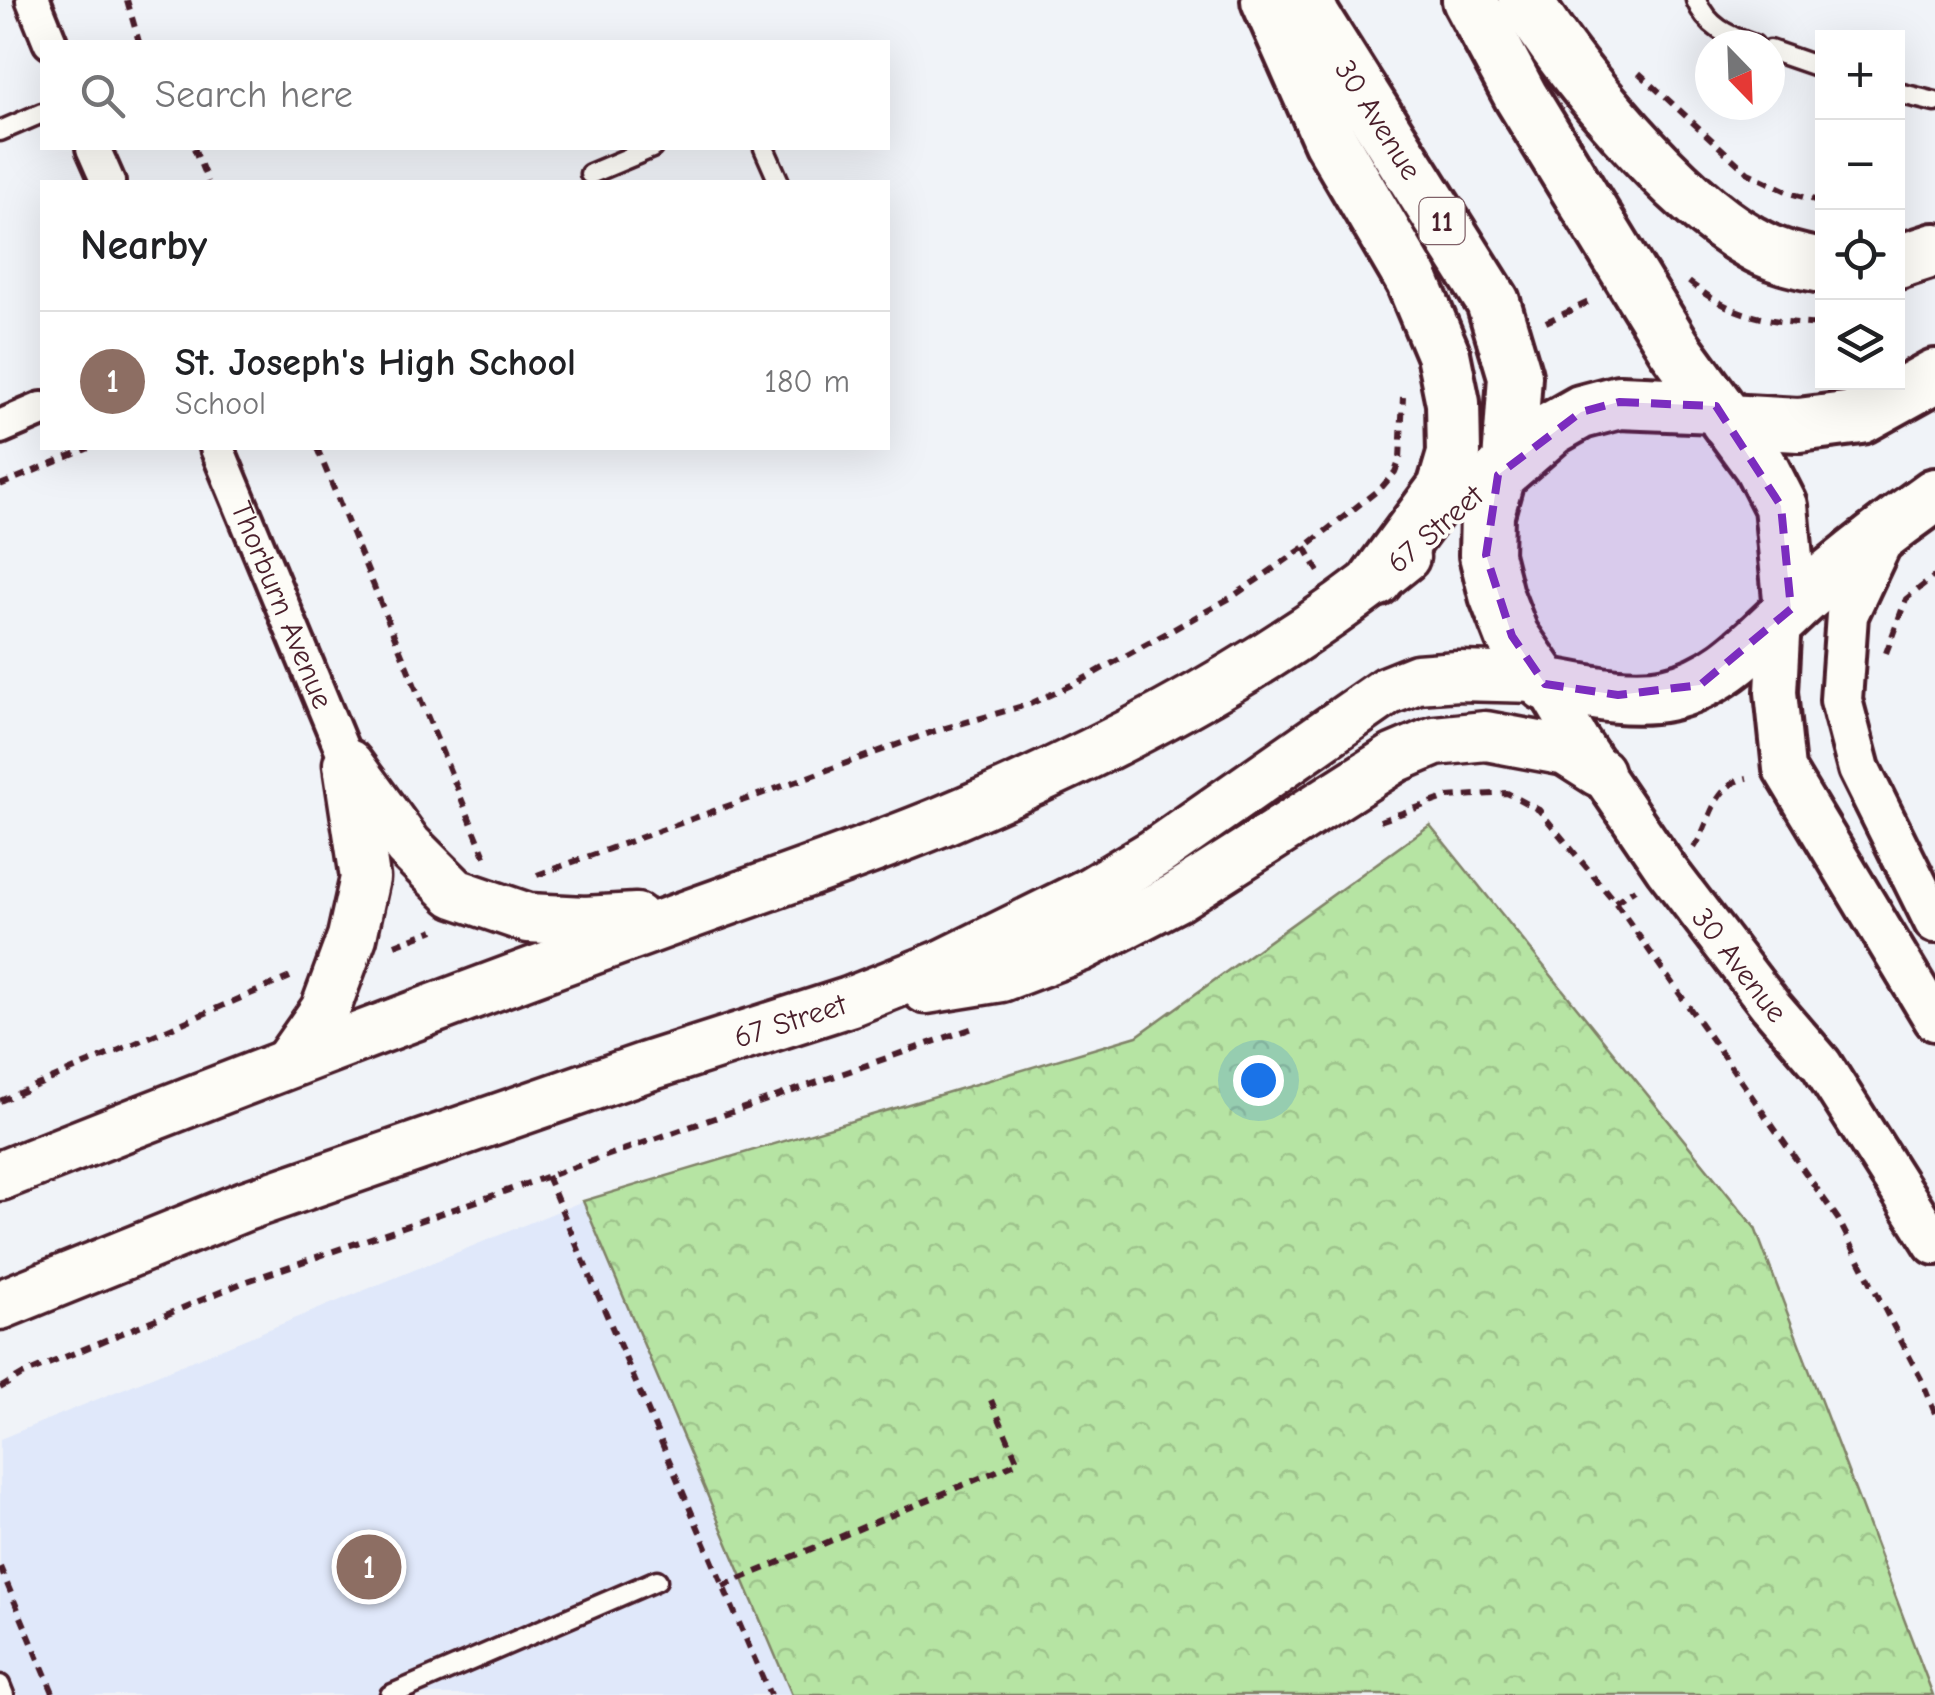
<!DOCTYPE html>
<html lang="en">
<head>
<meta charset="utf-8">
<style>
  :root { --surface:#fff; --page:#f6f6f6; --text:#202124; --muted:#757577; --line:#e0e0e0; --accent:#1f6fb2 }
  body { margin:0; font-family:"Comic Neue",sans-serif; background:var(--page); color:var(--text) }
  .controls { position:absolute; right:30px; top:30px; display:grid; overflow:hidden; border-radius:0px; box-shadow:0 10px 40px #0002 }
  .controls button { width:90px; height:90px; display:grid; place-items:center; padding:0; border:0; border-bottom:2px solid var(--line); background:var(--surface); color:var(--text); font:50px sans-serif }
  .compass { position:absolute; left:1695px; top:30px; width:90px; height:90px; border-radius:50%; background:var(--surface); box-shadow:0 10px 40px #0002; rotate:157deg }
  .you { position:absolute; left:1258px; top:1080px; width:35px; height:35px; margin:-25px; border:8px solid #fff; border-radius:50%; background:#1a73e8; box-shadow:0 0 0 15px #1a73e833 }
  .badge { display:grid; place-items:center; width:65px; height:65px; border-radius:50%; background:var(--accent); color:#fff; font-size:32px; font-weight:700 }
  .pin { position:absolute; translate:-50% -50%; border:5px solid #fff; box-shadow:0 2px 10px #0006 }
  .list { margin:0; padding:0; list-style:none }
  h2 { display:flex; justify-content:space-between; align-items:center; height:130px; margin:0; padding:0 40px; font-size:42px }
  h2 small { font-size:32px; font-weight:400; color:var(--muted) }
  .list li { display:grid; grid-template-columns:65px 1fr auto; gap:30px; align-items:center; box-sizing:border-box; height:140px; padding:0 40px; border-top:2px solid var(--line) }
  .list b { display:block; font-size:38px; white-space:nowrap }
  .list p { margin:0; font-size:32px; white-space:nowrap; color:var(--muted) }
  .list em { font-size:32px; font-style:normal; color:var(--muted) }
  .icon { flex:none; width:55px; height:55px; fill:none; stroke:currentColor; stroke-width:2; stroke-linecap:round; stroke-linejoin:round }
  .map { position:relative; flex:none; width:1935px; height:1695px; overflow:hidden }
  .search { position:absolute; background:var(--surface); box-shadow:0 10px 40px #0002; left:40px; top:40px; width:850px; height:110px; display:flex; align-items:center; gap:25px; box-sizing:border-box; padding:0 35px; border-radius:0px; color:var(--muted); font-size:38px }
  .panel { position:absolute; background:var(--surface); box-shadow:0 10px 40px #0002; left:40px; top:180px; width:850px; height:270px; border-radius:0px }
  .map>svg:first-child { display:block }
  .built { fill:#e0e8fa }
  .forest { fill:url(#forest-crowns); stroke:#808267; stroke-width:2.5 }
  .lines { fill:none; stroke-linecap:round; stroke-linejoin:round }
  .service-casing { stroke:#4a1f2b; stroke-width:25 }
  .minor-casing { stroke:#4a1f2b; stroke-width:40 }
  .tertiary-casing { stroke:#4a1f2b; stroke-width:48 }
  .secondary-casing { stroke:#4a1f2b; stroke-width:55 }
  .primary-casing { stroke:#4a1f2b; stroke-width:60 }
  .path { stroke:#4a1f2b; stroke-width:6; stroke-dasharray:10 8; stroke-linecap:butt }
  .service { stroke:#fdfcf7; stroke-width:18 }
  .minor { stroke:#fdfcf7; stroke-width:32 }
  .tertiary { stroke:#fdfcf7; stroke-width:40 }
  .secondary { stroke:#fdfcf7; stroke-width:48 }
  .primary { stroke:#fdfcf7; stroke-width:52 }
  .marked { fill:#7b2cbf; fill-opacity:0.2; stroke:#7b2cbf; stroke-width:8; stroke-dasharray:20 12; stroke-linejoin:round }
  .labels { text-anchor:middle; stroke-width:8; stroke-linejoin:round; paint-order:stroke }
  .shield { fill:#fdfcf7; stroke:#806168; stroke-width:2.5 }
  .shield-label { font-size:28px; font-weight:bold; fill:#4a1f2b }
  .street-label { font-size:30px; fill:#4a1f2b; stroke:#fdfcf7 }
</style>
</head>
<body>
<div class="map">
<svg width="1935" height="1695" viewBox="0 0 1935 1695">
  <defs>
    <pattern id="forest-crowns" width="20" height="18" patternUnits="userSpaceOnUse" patternTransform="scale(2.5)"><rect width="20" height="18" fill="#b6e4a3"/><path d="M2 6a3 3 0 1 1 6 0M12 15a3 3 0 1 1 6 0" fill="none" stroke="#9ec38c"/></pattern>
  </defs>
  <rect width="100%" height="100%" fill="#f0f3f8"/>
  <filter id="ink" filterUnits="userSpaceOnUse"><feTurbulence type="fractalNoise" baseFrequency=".01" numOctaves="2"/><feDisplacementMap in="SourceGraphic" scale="20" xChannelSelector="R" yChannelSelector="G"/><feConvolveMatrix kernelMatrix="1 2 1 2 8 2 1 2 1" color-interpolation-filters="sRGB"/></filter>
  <g filter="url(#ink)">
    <polygon class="built" points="583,1201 792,1695 0,1695 0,1439"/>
    <polygon class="forest" points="1430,825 1755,1228 1933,1695 792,1695 583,1201 1137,1036"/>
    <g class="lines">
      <defs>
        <g id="service">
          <path d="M 1696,0 C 1707,27 1728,36 1754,45"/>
          <polyline points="1770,50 1822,68"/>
          <polyline points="1898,93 1935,102"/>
          <polyline points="0,131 42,113"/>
          <polyline points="764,148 779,182"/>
          <polyline points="590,174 652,148"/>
          <polyline points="0,1685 4,1695"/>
          <polyline points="390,1695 657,1580"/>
        </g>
        <g id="minor">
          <polyline points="33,0 50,42"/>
          <polyline points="93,148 108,182"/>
          <polyline points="0,427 42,409"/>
          <path id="s1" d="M 217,448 L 348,764"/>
        </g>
        <g id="tertiary">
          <polyline points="1885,534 1847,615 1841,700 1859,769 1935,922"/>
          <polyline points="1780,618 1776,692 1784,769 1935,1020"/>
          <path id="s2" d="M 1545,684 L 1579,741 L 1666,869 L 1770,1005 L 1821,1064 L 1935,1244"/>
        </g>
        <g id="secondary">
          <polyline points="348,764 408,846 455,893 528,918 585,921 636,918"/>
          <polyline points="926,989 1001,977 1080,947 1177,897 1395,758 1435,741 1486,736 1566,751 1599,772"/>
          <polyline points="290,1060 325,1010 352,937 365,878 349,772"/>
          <path d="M 0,1176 C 209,1093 419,1013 630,936 C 734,897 840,863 942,821 C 1102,754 1271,667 1405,557"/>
          <path id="s3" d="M 0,1305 L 245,1206 L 646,1067 L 849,1002 L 944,964 L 1090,892 L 1155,853 L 1387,691 L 1417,679 L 1458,676 L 1541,678"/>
        </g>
        <g id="primary">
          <polyline points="1268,0 1330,140 1412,280 1443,354 1453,403 1454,454 1444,488 1376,580"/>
          <path id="s4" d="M 1306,0 L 1314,18 L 1493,302 L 1515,376 L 1509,463"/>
          <polyline points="1469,0 1521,97 1674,347 1760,465 1781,506 1791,609"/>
          <path d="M 1525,0 C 1572,75 1673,198 1750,242 C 1773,256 1796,261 1822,266"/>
          <polyline points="1898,262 1935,250"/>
          <path d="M 1716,406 L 1619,402 L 1581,412 L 1551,429 L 1498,475 L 1487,514 L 1486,555 L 1496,595 L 1512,636 L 1545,684 C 1583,691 1628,702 1667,694 C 1728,681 1763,633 1808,594 C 1849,559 1891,526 1935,495"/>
          <polyline points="1727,421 1799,425 1861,417 1935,376"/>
        </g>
      </defs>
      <use href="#service" class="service-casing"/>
      <use href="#minor" class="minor-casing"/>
      <use href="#tertiary" class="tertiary-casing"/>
      <use href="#secondary" class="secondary-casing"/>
      <use href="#primary" class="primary-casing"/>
      <g class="path">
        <polyline points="127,0 139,42"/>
        <polyline points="1639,73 1748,173 1793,194 1822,202"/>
        <polyline points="194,148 208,182"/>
        <path d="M 1689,282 C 1734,318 1767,321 1822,325"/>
        <polyline points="1546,322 1593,300"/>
        <polyline points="317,448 487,861"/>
        <polyline points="0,485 89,448"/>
        <polyline points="1305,547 1319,572"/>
        <polyline points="1886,653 1906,599 1935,576"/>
        <polyline points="1380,821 1447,797 1507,793 1539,810 1615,902 1838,1219 1921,1379 1935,1413"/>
        <path d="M 1694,848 C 1711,823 1712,785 1747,778"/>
        <polyline points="537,875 935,731 1030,704 1080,681 1232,597 1305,547 1382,487 1395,472 1400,459 1403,397"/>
        <polyline points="1615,902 1635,889"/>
        <polyline points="395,945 434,930"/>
        <polyline points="0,1101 290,977"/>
        <polyline points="547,1176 770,1695"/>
        <polyline points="0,1388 22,1375 242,1283 973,1028"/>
        <polyline points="0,1567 54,1695"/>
        <polyline points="723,1586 1018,1462 991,1400"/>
      </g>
      <use href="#service" class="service"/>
      <use href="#minor" class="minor"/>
      <use href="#tertiary" class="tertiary"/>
      <use href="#secondary" class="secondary"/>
      <use href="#primary" class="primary"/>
    </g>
  </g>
  <path class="marked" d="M 1619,402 L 1716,406 L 1781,506 L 1791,609 L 1700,685 L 1618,695 L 1545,684 L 1512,636 L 1486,555 L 1498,475 L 1581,412 Z"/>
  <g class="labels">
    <rect class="shield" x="1419.5" y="198" width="45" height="46" rx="8"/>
    <g class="shield-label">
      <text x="1442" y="231">11</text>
    </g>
    <g class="street-label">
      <text dy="10" stroke="none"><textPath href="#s4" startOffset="140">30 Avenue</textPath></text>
      <text transform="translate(1435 529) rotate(-41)" y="10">67 Street</text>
      <text dy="10" stroke="none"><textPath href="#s1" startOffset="170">Thorburn Avenue</textPath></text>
      <text dy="10" stroke="none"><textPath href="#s2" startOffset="342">30 Avenue</textPath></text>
      <text dy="10" stroke="none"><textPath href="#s3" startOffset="840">67 Street</textPath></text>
    </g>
  </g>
</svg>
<div class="controls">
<button>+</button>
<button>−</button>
<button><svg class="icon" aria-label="locate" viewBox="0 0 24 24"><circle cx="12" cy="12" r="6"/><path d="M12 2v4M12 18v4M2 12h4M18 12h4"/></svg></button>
<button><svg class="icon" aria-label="layers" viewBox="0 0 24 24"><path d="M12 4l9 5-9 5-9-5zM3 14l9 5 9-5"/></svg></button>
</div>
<svg class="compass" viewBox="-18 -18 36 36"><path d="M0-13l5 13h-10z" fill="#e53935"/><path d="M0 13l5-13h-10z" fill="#757577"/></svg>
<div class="you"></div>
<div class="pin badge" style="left:369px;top:1567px;background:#8d6e63">1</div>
<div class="search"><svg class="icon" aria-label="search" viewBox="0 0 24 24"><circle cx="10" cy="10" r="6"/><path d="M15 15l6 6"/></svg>Search here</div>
<section class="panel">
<h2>Nearby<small></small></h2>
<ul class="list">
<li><span class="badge" style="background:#8d6e63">1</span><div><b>St. Joseph's High School</b><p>School</p></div><em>180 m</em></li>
</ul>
</section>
</div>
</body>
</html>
